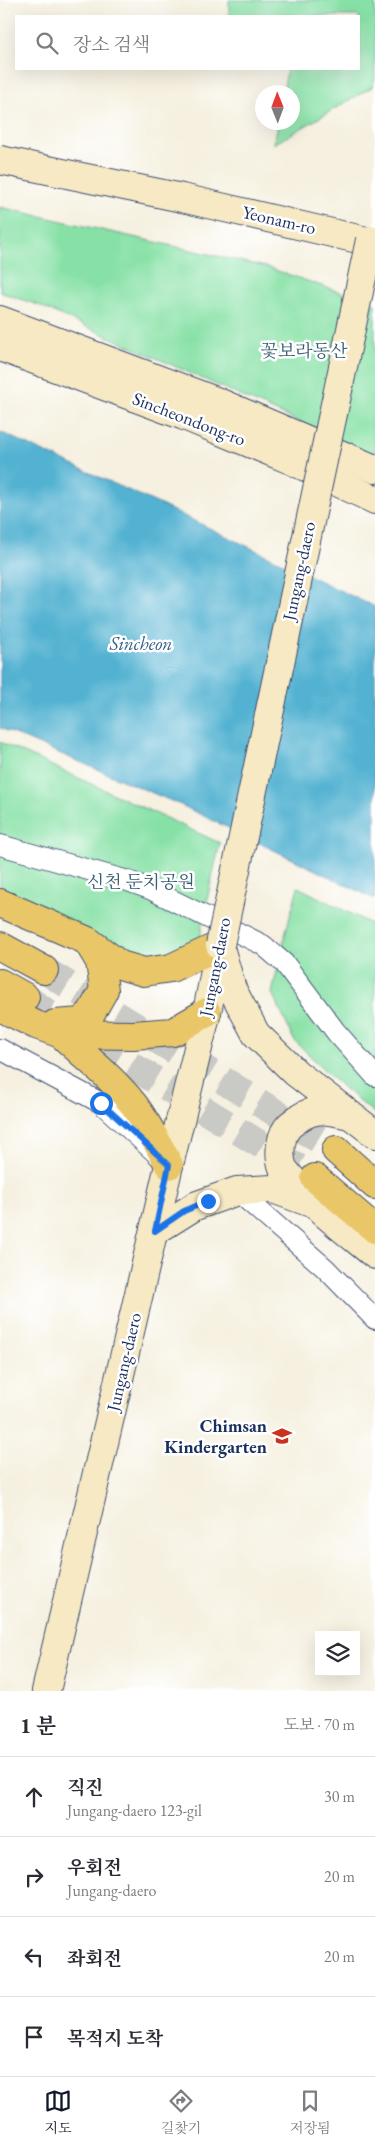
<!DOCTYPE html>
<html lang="ko">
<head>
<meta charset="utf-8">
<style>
  :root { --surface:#fff; --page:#f7f7f7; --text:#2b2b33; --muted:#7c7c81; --line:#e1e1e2; --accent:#111827 }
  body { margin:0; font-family:"EB Garamond","Noto Serif KR",serif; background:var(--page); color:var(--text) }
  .controls { position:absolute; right:15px; bottom:15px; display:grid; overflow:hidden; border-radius:0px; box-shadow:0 5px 20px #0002 }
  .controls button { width:45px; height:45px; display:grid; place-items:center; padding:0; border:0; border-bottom:1px solid var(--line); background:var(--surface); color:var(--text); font:25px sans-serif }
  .compass { position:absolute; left:255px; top:85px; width:45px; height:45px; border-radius:50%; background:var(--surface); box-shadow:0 5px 20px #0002; rotate:359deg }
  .stop { position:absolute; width:15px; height:15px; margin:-11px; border:4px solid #1a73e8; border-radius:50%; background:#fff }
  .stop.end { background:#1a73e8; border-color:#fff; box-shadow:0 1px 5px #0008 }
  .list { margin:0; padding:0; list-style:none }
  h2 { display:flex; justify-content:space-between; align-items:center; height:65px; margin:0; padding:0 20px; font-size:21px }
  h2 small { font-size:16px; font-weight:400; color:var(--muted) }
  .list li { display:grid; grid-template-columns:32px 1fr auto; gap:15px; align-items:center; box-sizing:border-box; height:80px; padding:0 20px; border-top:1px solid var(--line) }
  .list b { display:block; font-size:19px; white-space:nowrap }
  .list p { margin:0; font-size:16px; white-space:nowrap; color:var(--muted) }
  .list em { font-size:16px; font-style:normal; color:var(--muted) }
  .icon { flex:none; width:28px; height:28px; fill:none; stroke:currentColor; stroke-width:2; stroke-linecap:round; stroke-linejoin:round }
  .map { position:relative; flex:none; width:375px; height:1691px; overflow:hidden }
  .search { position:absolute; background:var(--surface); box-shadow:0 5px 20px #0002; left:15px; right:15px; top:15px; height:55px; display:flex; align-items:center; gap:12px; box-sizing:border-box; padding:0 18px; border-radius:0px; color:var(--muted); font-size:19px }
  .sheet { height:385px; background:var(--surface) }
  nav { display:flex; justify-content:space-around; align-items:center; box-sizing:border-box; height:70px; border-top:1px solid var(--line); background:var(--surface); font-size:14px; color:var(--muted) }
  nav a { display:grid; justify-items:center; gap:2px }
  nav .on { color:var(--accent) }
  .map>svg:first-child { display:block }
  .green { fill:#87e1a6; stroke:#518882 }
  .water { fill:#53b2d1; stroke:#377098 }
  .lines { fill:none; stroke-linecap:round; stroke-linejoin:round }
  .highway-tunnel { stroke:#c9c9c5; stroke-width:28; stroke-dasharray:28 14; stroke-linecap:butt }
  .street-casing { stroke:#3c4c71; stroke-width:22 }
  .secondary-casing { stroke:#3c4c71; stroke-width:30 }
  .highway-casing { stroke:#3c4c71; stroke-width:30 }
  .street { stroke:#fff; stroke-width:20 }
  .secondary { stroke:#f6e9c3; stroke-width:28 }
  .highway { stroke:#e9c769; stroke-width:28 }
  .secondary-bridge-casing { stroke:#3c4c71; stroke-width:30; stroke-linecap:butt }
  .secondary-bridge { stroke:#f6e9c3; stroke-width:28 }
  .route { stroke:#1a73e8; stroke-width:6 }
  .labels { text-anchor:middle; stroke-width:5; stroke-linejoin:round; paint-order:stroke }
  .street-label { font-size:18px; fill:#1b2f5e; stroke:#fff }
  .park-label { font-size:18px; fill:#365c70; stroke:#fff }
  .poi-label { font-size:18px; font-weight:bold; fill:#1b2f5e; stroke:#fff; text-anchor:end }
  .water-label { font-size:19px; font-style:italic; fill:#2f5d86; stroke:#fff }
</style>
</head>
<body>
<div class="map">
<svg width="375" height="1691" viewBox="0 0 375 1691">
  <rect width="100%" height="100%" fill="#fff"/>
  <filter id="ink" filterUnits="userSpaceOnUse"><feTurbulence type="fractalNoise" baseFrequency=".02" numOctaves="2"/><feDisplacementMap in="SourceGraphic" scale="10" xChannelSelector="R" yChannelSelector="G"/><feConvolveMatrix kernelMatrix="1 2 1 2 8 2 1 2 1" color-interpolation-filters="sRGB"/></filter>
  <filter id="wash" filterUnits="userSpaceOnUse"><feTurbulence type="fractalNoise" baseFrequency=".0096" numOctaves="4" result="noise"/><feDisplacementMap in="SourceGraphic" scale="20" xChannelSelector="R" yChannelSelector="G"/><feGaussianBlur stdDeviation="1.12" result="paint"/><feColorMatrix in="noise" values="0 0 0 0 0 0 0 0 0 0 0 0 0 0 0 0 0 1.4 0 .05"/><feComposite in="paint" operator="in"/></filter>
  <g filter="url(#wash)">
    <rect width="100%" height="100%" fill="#f5f0df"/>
    <g class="green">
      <polygon points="229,0 375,0 375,79 372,87 274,144 278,123 292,122 292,92 283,92 287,69 359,69 359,16 229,16"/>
      <polygon points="0,207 266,267 375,304 375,456 38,305 0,292"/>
      <polygon points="0,742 220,843 203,917 200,941 159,970 0,893"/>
      <polygon points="298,887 375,926 375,1114 331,1077 294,1040 272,993 286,931"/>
    </g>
    <polygon class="water" points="0,432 161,505 375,607 375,899 183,806 0,728"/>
  </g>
  <g filter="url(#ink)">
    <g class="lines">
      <g class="highway-tunnel">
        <polyline points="44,970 336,1150"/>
        <polyline points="25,997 62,1023 299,1168"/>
      </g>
      <defs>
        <g id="street">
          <polyline points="0,845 128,881 150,889 263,945 285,964 336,1032 375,1076"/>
          <polyline points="0,1049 101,1103 159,1156"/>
          <polyline points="237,1191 325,1268 375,1319"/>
        </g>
        <g id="secondary">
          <polyline points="0,160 182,198 375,243"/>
          <polyline points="0,320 216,401 375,469"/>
          <polyline points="0,347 184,416 293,461 375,500"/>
          <polyline points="221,951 232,989 256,1034 296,1073 375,1134"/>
          <path d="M 350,1115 C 324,1109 312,1106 290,1125 C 280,1134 278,1155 283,1168 C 286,1173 292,1178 295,1183 C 318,1211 347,1232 375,1255"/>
          <polyline points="155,1231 195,1206 237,1191 273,1189 311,1203"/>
          <polyline points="46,1691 169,1165 207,1012 220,945"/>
        </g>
        <g id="highway">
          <polyline points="0,903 88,941 120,965 144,972 171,968 220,945"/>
          <polyline points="0,946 44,970"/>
          <polyline points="0,983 25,997"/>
          <polyline points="0,1007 36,1025 61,1034 133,1035 173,1032 207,1012"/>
          <polyline points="55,1024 81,1022 91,1013 104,990 100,962 88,942"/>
          <path d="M 61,1034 C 85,1057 113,1078 134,1105 C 148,1124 158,1144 169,1165"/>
          <polyline points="336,1150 375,1185"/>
          <polyline points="315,1178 375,1229"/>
        </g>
      </defs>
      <use href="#street" class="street-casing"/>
      <use href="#secondary" class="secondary-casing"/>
      <use href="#highway" class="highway-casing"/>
      <use href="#street" class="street"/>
      <use href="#secondary" class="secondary"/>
      <use href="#highway" class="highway"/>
      <defs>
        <polyline id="secondary-bridge" points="220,945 370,240"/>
      </defs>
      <use href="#secondary-bridge" class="secondary-bridge-casing"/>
      <use href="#secondary-bridge" class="secondary-bridge"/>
    </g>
  </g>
  <g class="lines" filter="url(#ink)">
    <polyline class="route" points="101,1103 169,1165 155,1231 184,1211 208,1201"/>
  </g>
  <defs>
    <symbol id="school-bare" viewBox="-9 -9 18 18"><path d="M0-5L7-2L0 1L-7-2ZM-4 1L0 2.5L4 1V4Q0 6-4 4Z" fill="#c8321e" stroke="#fff" stroke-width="2.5" paint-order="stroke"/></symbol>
  </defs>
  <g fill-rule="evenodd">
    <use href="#school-bare" x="268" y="1422" width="28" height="28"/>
  </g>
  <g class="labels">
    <g class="street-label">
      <text transform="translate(279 220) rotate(13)" y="6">Yeonam-ro</text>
      <text transform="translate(189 419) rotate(21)" y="6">Sincheondong-ro</text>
      <text transform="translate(299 571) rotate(-78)" y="6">Jungang-daero</text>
      <text transform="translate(215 967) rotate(-79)" y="6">Jungang-daero</text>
      <text transform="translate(124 1362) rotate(-77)" y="6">Jungang-daero</text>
    </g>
    <g class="park-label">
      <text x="304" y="357">꽃보라동산</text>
      <text x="141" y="888">신천 둔치공원</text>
    </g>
    <g class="poi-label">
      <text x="267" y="1432">Chimsan<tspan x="267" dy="21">Kindergarten</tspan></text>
    </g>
    <g class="water-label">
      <text x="141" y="650">Sincheon</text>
    </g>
  </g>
</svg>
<div class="controls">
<button><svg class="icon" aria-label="layers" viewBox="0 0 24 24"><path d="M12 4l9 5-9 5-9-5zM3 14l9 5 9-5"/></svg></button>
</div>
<svg class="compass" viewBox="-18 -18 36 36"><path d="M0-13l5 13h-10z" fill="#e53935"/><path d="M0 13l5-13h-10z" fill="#7c7c81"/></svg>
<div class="stop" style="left:101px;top:1103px"></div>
<div class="stop end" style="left:208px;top:1201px"></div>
<div class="search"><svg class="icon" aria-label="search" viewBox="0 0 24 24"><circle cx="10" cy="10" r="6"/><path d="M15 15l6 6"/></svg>장소 검색</div>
</div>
<section class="sheet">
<h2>1 분<small>도보 · 70 m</small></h2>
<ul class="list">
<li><svg class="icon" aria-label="ahead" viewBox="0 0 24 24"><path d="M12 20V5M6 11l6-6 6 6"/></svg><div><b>직진</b><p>Jungang-daero 123-gil</p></div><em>30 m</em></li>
<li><svg class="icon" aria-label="right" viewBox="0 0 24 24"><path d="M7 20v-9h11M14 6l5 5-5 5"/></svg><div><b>우회전</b><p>Jungang-daero</p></div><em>20 m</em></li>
<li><svg class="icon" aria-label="left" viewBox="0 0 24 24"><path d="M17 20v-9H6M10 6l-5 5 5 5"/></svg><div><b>좌회전</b></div><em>20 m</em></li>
<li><svg class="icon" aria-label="arrive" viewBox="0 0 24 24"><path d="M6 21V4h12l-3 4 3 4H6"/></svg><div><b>목적지 도착</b></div></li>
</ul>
</section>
<nav>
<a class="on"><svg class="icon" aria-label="map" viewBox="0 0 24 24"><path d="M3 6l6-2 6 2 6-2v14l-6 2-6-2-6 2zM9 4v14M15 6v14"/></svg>지도</a>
<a><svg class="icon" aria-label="directions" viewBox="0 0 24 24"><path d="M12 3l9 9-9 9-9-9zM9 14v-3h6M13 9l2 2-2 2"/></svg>길찾기</a>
<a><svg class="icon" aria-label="saved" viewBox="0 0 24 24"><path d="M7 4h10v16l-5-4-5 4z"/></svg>저장됨</a>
</nav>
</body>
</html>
